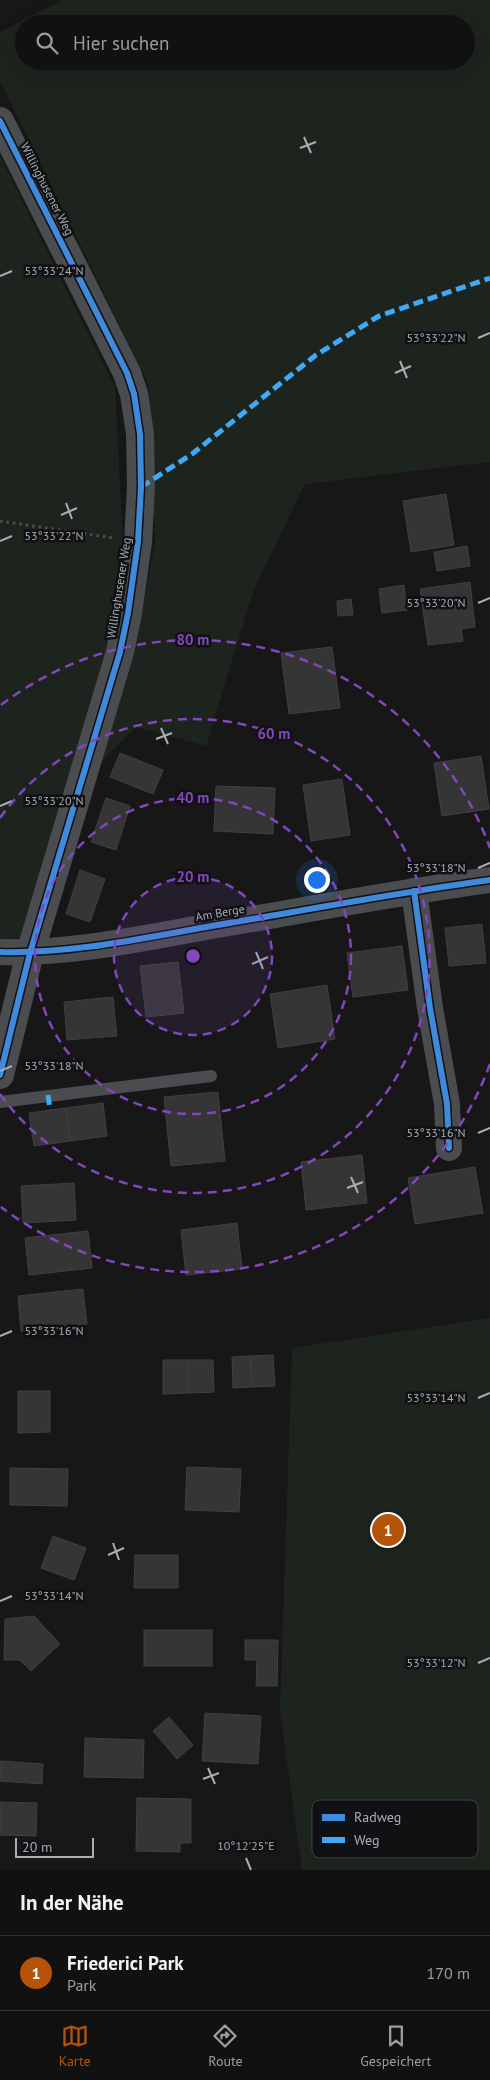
<!DOCTYPE html>
<html lang="de">
<head>
<meta charset="utf-8">
<style>
  :root { --surface:#111; --page:#1e1f1f; --text:#f1f3f6; --muted:#9c9d9f; --line:#303131; --accent:#b45309 }
  body { margin:0; font-family:"PT Sans",sans-serif; background:var(--page); color:var(--text) }
  .scale { position:absolute; left:15px; bottom:12px; width:79px; box-sizing:border-box; padding-left:5px; border:2px solid #a8adb8; border-top:0; font-size:14px; line-height:18px; white-space:nowrap; color:#a8adb8; -webkit-text-stroke:4px #111113; paint-order:stroke }
  .you { position:absolute; left:316px; top:879px; width:18px; height:18px; margin:-12px; border:4px solid #fff; border-radius:50%; background:#1a73e8; box-shadow:0 0 0 8px #1a73e833 }
  .badge { display:grid; place-items:center; width:32px; height:32px; border-radius:50%; background:var(--accent); color:#fff; font-size:16px; font-weight:700 }
  .pin { position:absolute; translate:-50% -50%; border:2px solid #fff; box-shadow:0 1px 5px #0006 }
  .list { margin:0; padding:0; list-style:none }
  h2 { display:flex; justify-content:space-between; align-items:center; height:65px; margin:0; padding:0 20px; font-size:21px }
  h2 small { font-size:16px; font-weight:400; color:var(--muted) }
  .list li { display:grid; grid-template-columns:32px 1fr auto; gap:15px; align-items:center; box-sizing:border-box; height:75px; padding:0 20px; border-top:1px solid var(--line) }
  .list b { display:block; font-size:19px; white-space:nowrap }
  .list p { margin:0; font-size:16px; white-space:nowrap; color:var(--muted) }
  .list em { font-size:16px; font-style:normal; color:var(--muted) }
  .icon { flex:none; width:28px; height:28px; fill:none; stroke:currentColor; stroke-width:2; stroke-linecap:round; stroke-linejoin:round }
  .map { position:relative; flex:none; width:490px; height:1870px; overflow:hidden }
  .search { position:absolute; background:var(--surface); box-shadow:0 5px 20px #0002; left:15px; right:15px; top:15px; height:55px; display:flex; align-items:center; gap:12px; box-sizing:border-box; padding:0 18px; border-radius:28px; color:var(--muted); font-size:19px }
  .sheet { height:140px; background:var(--surface) }
  nav { display:flex; justify-content:space-around; align-items:center; box-sizing:border-box; height:70px; border-top:1px solid var(--line); background:var(--surface); font-size:14px; color:var(--muted) }
  nav a { display:grid; justify-items:center; gap:2px }
  nav .on { color:var(--accent) }
  .map>svg:first-child { display:block }
  .green { fill:#1d241e; fill-rule:evenodd }
  .building { fill:#353536; stroke:#3f4043 }
  .lines { fill:none; stroke-linecap:round; stroke-linejoin:round }
  .path { stroke:#4d4e52; stroke-width:3; stroke-dasharray:2.5 4; stroke-linecap:butt }
  .service { stroke:#4b4c50; stroke-width:12 }
  .minor { stroke:#4b4c50; stroke-width:26 }
  .tertiary { stroke:#4b4c50; stroke-width:28 }
  .quiet { stroke:#3fa9f5; stroke-width:5; stroke-dasharray:10 5; stroke-linecap:butt }
  .cycleway-casing { stroke:#111113; stroke-width:9 }
  .cycleway { stroke:#408adc; stroke-width:6 }
  .ticks { fill:none; stroke:#a8adb8; stroke-width:2 }
  .ring { fill:none; stroke:#8446be; stroke-width:2.5; stroke-dasharray:9 6 }
  .labels { text-anchor:middle; stroke-width:5; stroke-linejoin:round; paint-order:stroke }
  .street-label { font-size:12px; fill:#a8adb8; stroke:#111113 }
  .key { fill:#111113; stroke:#3e4045; stroke-width:1 }
  .key-label { font-size:14px; fill:#a8adb8 }
  .ticks-label { font-size:12px; text-anchor:middle; fill:#a8adb8; stroke:#111113; stroke-width:5; stroke-linejoin:round; paint-order:stroke }
  .centre { fill:#8446be; stroke:#111113; stroke-width:2.5 }
  .ring-label { font-size:15px; text-anchor:middle; font-weight:bold; fill:#8446be; stroke:#111113; stroke-width:5; stroke-linejoin:round; paint-order:stroke }
</style>
</head>
<body>
<div class="map">
<svg width="490" height="1870" viewBox="0 0 490 1870">
  <rect width="100%" height="100%" fill="#171717"/>
  <g class="green">
    <path d="M 62,0 L 490,0 L 490,462 L 305,484 L 254,589 L 206,746 L 136,727 L 94,769 L 133,657 L 155,543 L 148,383 L 0,81 L 0,32 ZM 24,24 L 466,24 L 466,61 L 24,61 Z"/>
    <polygon points="0,156 115,387 123,543 107,648 19,952 0,952"/>
    <polygon points="490,1318 490,1870 302,1870 280,1711 292,1348"/>
  </g>
  <g class="building">
    <polygon points="446,494 454,545 411,552 403,501"/>
    <polygon points="467,546 470,566 437,571 434,552"/>
    <polygon points="470,582 475,627 461,629 463,641 428,645 420,589"/>
    <polygon points="404,585 407,610 382,613 379,589"/>
    <polygon points="351,599 353,615 338,616 337,601"/>
    <polygon points="332,647 340,708 289,714 281,653"/>
    <polygon points="120,753 163,770 153,794 110,777"/>
    <polygon points="481,756 489,809 442,816 434,763"/>
    <polygon points="342,779 350,835 311,841 303,785"/>
    <polygon points="216,786 275,788 273,834 214,831"/>
    <polygon points="106,798 130,806 116,850 91,842"/>
    <polygon points="80,870 105,879 90,922 66,914"/>
    <polygon points="482,924 486,963 449,966 445,928"/>
    <polygon points="402,946 408,990 353,997 347,953"/>
    <polygon points="178,962 184,1013 146,1017 140,966"/>
    <polygon points="327,985 335,1039 278,1048 270,994"/>
    <polygon points="113,997 117,1036 67,1040 64,1002"/>
    <polygon points="218,1092 225,1161 171,1166 164,1097"/>
    <polygon points="103,1103 107,1136 70,1141 66,1108"/>
    <polygon points="66,1108 70,1141 34,1146 29,1113"/>
    <polygon points="362,1155 367,1203 306,1210 301,1162"/>
    <polygon points="475,1167 483,1213 415,1224 408,1178"/>
    <polygon points="74,1183 76,1220 23,1223 21,1186"/>
    <polygon points="237,1223 242,1269 186,1275 181,1230"/>
    <polygon points="88,1231 92,1268 29,1275 25,1238"/>
    <polygon points="83,1289 87,1324 21,1331 18,1296"/>
    <polygon points="273,1355 275,1386 252,1387 250,1356"/>
    <polygon points="250,1356 252,1387 233,1388 232,1357"/>
    <polygon points="163,1360 188,1360 188,1393 163,1394"/>
    <polygon points="188,1360 213,1360 214,1392 188,1393"/>
    <polygon points="18,1391 50,1391 50,1432 18,1433"/>
    <polygon points="187,1467 241,1469 239,1512 185,1510"/>
    <polygon points="10,1468 68,1469 67,1506 10,1505"/>
    <polygon points="53,1536 86,1548 74,1580 41,1568"/>
    <polygon points="135,1555 178,1555 178,1588 134,1588"/>
    <polygon points="34,1616 60,1644 31,1671 20,1660 4,1660 5,1619"/>
    <rect x="144" y="1630" width="68" height="36"/>
    <polygon points="245,1640 278,1640 277,1686 256,1686 257,1660 245,1660"/>
    <polygon points="205,1713 261,1716 258,1764 202,1761"/>
    <polygon points="169,1717 193,1745 177,1759 153,1731"/>
    <polygon points="85,1738 144,1740 143,1778 84,1777"/>
    <polygon points="0,1761 43,1764 42,1784 0,1781"/>
    <polygon points="137,1798 191,1799 191,1843 180,1843 180,1852 136,1851"/>
    <polygon points="0,1802 37,1803 36,1836 0,1835"/>
  </g>
  <g class="lines">
    <polyline class="path" points="0,521 113,538"/>
    <polyline class="service" points="0,1102 211,1076"/>
    <g class="minor">
      <polyline points="414,891 430,1008 447,1104 449,1148"/>
      <path d="M 0,952 C 70,954 138,939 206,927 C 301,911 395,893 490,880"/>
    </g>
    <polyline class="tertiary" points="0,121 127,373 134,394 140,434 141,487 138,542 128,613 120,652 30,953 0,1075"/>
    <g class="quiet">
      <polyline points="141,487 192,454 316,355 379,316 490,278"/>
      <polyline points="48,1095 50,1110"/>
    </g>
    <defs>
      <g id="cycleway">
        <polyline points="0,121 127,373 134,394 140,434 141,487 138,542 128,613 120,652 30,953 0,1075"/>
        <polyline points="414,891 430,1008 447,1104 449,1148"/>
        <path d="M 0,952 C 70,954 138,939 206,927 C 301,911 395,893 490,880"/>
      </g>
    </defs>
    <use href="#cycleway" class="cycleway-casing"/>
    <use href="#cycleway" class="cycleway"/>
  </g>
  <path class="ticks" d="M 304,137 L 311,153M 300,148 L 316,142M 0,276 L 12,271M 478,338 L 490,333M 400,361 L 407,378M 395,373 L 411,366M 66,503 L 72,519M 61,515 L 77,508M 0,541 L 12,536M 478,603 L 490,598M 161,728 L 168,744M 156,739 L 172,733M 0,806 L 12,801M 478,868 L 490,863M 256,952 L 263,969M 252,964 L 268,957M 0,1071 L 12,1066M 478,1133 L 490,1128M 351,1177 L 358,1193M 347,1188 L 363,1182M 0,1336 L 12,1331M 478,1398 L 490,1393M 113,1543 L 119,1560M 108,1555 L 124,1548M 0,1601 L 12,1596M 478,1663 L 490,1658M 208,1768 L 215,1784M 203,1779 L 219,1773M 246,1858 L 251,1870"/>
  <circle cx="193" cy="956" r="79" fill="#8446be" fill-opacity=".12"/>
  <g class="ring">
    <circle cx="193" cy="956" r="79"/>
    <circle cx="193" cy="956" r="158"/>
    <path d="M0 818A237 237 0 1 1 0 1094"/>
    <path d="M490 1064A316 316 0 0 1 1 1207M1 705A316 316 0 0 1 490 848"/>
  </g>
  <g class="labels">
    <g class="street-label">
      <text transform="translate(47 189) rotate(63)" y="4">Willinghusener Weg</text>
      <text transform="translate(119 588) rotate(-81)" y="4">Willinghusener Weg</text>
      <text transform="translate(220 913) rotate(-10)" y="4">Am Berge</text>
    </g>
  </g>
  <rect x="312" y="1800" width="166" height="58" rx="8" class="key"/>
  <rect x="322" y="1814" width="23" height="7" fill="#408adc"/>
  <rect x="322" y="1837" width="23" height="6" fill="#3fa9f5"/>
  <g class="key-label">
    <text x="354" y="1822">Radweg</text>
    <text x="354" y="1845">Weg</text>
  </g>
  <g class="ticks-label">
    <text x="54" y="275">53°33'24"N</text>
    <text x="436" y="342">53°33'22"N</text>
    <text x="54" y="540">53°33'22"N</text>
    <text x="436" y="607">53°33'20"N</text>
    <text x="54" y="805">53°33'20"N</text>
    <text x="436" y="872">53°33'18"N</text>
    <text x="54" y="1070">53°33'18"N</text>
    <text x="436" y="1137">53°33'16"N</text>
    <text x="54" y="1335">53°33'16"N</text>
    <text x="436" y="1402">53°33'14"N</text>
    <text x="54" y="1600">53°33'14"N</text>
    <text x="436" y="1667">53°33'12"N</text>
    <text x="246" y="1850">10°12'25"E</text>
  </g>
  <circle cx="193" cy="956" r="8" class="centre"/>
  <g class="ring-label">
    <text x="193" y="645">80 m</text>
    <text x="274" y="739">60 m</text>
    <text x="193" y="803">40 m</text>
    <text x="193" y="882">20 m</text>
  </g>
</svg>
<div class="scale">20 m</div>
<div class="you"></div>
<div class="pin badge" style="left:388px;top:1530px">1</div>
<div class="search"><svg class="icon" aria-label="search" viewBox="0 0 24 24"><circle cx="10" cy="10" r="6"/><path d="M15 15l6 6"/></svg>Hier suchen</div>
</div>
<section class="sheet">
<h2>In der Nähe<small></small></h2>
<ul class="list">
<li><span class="badge">1</span><div><b>Friederici Park</b><p>Park</p></div><em>170 m</em></li>
</ul>
</section>
<nav>
<a class="on"><svg class="icon" aria-label="map" viewBox="0 0 24 24"><path d="M3 6l6-2 6 2 6-2v14l-6 2-6-2-6 2zM9 4v14M15 6v14"/></svg>Karte</a>
<a><svg class="icon" aria-label="directions" viewBox="0 0 24 24"><path d="M12 3l9 9-9 9-9-9zM9 14v-3h6M13 9l2 2-2 2"/></svg>Route</a>
<a><svg class="icon" aria-label="saved" viewBox="0 0 24 24"><path d="M7 4h10v16l-5-4-5 4z"/></svg>Gespeichert</a>
</nav>
</body>
</html>
